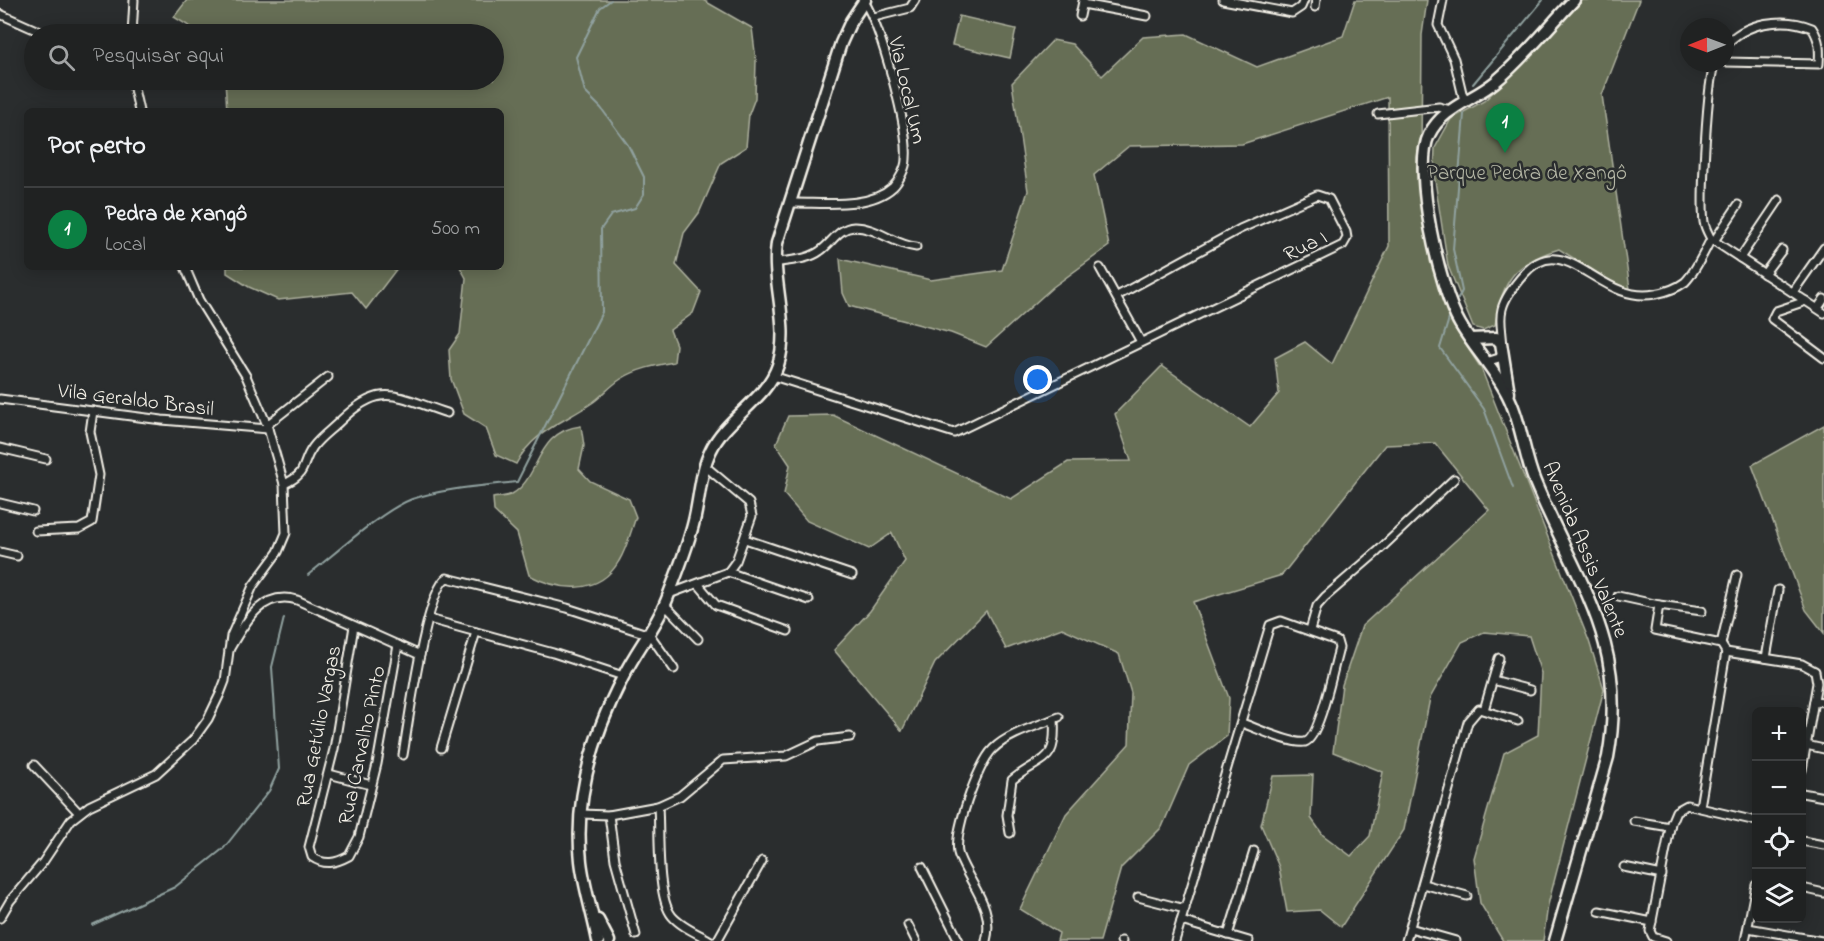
<!DOCTYPE html>
<html lang="pt">
<head>
<meta charset="utf-8">
<style>
  :root { --surface:#202222; --page:#282a2a; --text:#f1f3f6; --muted:#a2a4a5; --line:#3d3f40; --accent:#0b8043 }
  body { margin:0; font-family:"Indie Flower",sans-serif; background:var(--page); color:var(--text) }
  .controls { position:absolute; right:18px; bottom:18px; display:grid; overflow:hidden; border-radius:9px; box-shadow:0 3px 15px #0003 }
  .controls button { width:54px; height:54px; display:grid; place-items:center; padding:0; border:0; border-bottom:2px solid var(--line); background:var(--surface); color:var(--text); font:30px sans-serif }
  .compass { position:absolute; left:1680px; top:18px; width:54px; height:54px; border-radius:50%; background:var(--surface); box-shadow:0 3px 15px #0003; rotate:269deg }
  .you { position:absolute; left:1038px; top:380px; width:21px; height:21px; margin:-15px; border:4px solid #fff; border-radius:50%; background:#1a73e8; box-shadow:0 0 0 9px #1a73e833 }
  .badge { display:grid; place-items:center; width:39px; height:39px; border-radius:50%; background:var(--accent); color:#fff; font-size:20px; font-weight:700 }
  .pin { position:absolute; translate:-50% -50px; filter:drop-shadow(0 2px 3px #0008) }
  .pin::after { content:''; position:absolute; top:32px; width:21px; height:18px; background:inherit; clip-path:polygon(0 0,100% 0,50% 100%) }
  .list { margin:0; padding:0; list-style:none }
  h2 { display:flex; justify-content:space-between; align-items:center; height:78px; margin:0; padding:0 24px; font-size:26px }
  h2 small { font-size:20px; font-weight:400; color:var(--muted) }
  .list li { display:grid; grid-template-columns:39px 1fr auto; gap:18px; align-items:center; box-sizing:border-box; height:84px; padding:0 24px; border-top:2px solid var(--line) }
  .list b { display:block; font-size:22px; white-space:nowrap }
  .list p { margin:0; font-size:20px; white-space:nowrap; color:var(--muted) }
  .list em { font-size:20px; font-style:normal; color:var(--muted) }
  .icon { flex:none; width:33px; height:33px; fill:none; stroke:currentColor; stroke-width:2; stroke-linecap:round; stroke-linejoin:round }
  .map { position:relative; flex:none; width:1824px; height:941px; overflow:hidden }
  .search { position:absolute; background:var(--surface); box-shadow:0 3px 15px #0003; left:24px; top:24px; width:480px; height:66px; display:flex; align-items:center; gap:15px; box-sizing:border-box; padding:0 21px; border-radius:33px; color:var(--muted); font-size:22px }
  .panel { position:absolute; background:var(--surface); box-shadow:0 3px 15px #0003; left:24px; top:108px; width:480px; height:162px; border-radius:9px }
  .map>svg:first-child { display:block }
  .green { fill:#666e54; stroke:#adb09e; stroke-width:1.5 }
  .lines { fill:none; stroke-linecap:round; stroke-linejoin:round }
  .stream { stroke:#90a19f; stroke-width:2 }
  .minor-casing { stroke:#f4f1e8; stroke-width:11 }
  .secondary-casing { stroke:#f4f1e8; stroke-width:15 }
  .minor { stroke:#2a2d2e; stroke-width:7 }
  .secondary { stroke:#2a2d2e; stroke-width:10 }
  .labels { text-anchor:middle; stroke-width:5; stroke-linejoin:round; paint-order:stroke }
  .street-label { font-size:21px; fill:#f4f1e8; stroke:#2a2d2e }
  .park-label { font-size:21px; fill:#b4b6a5; stroke:#2a2d2e }
</style>
</head>
<body>
<div class="map">
<svg width="1824" height="941" viewBox="0 0 1824 941">
  <rect width="100%" height="100%" fill="#2a2d2e"/>
  <filter id="ink" filterUnits="userSpaceOnUse"><feTurbulence type="fractalNoise" baseFrequency=".0167" numOctaves="2"/><feDisplacementMap in="SourceGraphic" scale="12" xChannelSelector="R" yChannelSelector="G"/><feConvolveMatrix kernelMatrix="1 2 1 2 8 2 1 2 1" color-interpolation-filters="sRGB"/></filter>
  <g filter="url(#ink)">
    <g class="green">
      <path d="M 187,0 L 703,0 L 752,28 L 756,60 L 755,98 L 749,114 L 746,147 L 721,163 L 699,213 L 684,233 L 676,265 L 701,292 L 693,313 L 670,330 L 676,345 L 674,362 C 657,365 636,369 621,379 C 610,386 602,396 592,403 C 563,423 533,431 516,464 L 496,455 L 486,428 L 464,414 L 451,379 L 449,350 L 460,334 L 466,278 L 460,267 L 501,267 L 501,111 L 227,111 L 225,80 L 494,80 L 494,34 L 202,34 L 174,17 Z"/>
      <polygon points="1355,0 1427,0 1422,35 1421,155 1430,261 1452,324 1481,368 1589,641 1604,689 1548,905 1543,941 1503,941 1480,903 1474,858 1504,753 1538,735 1541,673 1529,636 1484,632 1462,642 1430,698 1404,830 1341,927 1320,910 1287,912 1279,867 1261,825 1273,776 1313,775 1311,818 1323,835 1351,856 1370,836 1383,772 1333,752 1342,685 1362,626 1489,510 1435,443 1385,445 1282,575 1193,602 1229,698 1227,736 1189,765 1162,827 1121,868 1100,941 1057,941 1059,933 1020,909 1066,814 1129,744 1131,693 1119,654 1062,628 1006,649 986,611 935,663 902,731 834,650 870,611 905,561 892,533 869,549 807,521 784,494 790,465 776,444 788,416 833,415 1011,499 1068,462 1131,461 1115,414 1162,366 1250,427 1279,393 1275,358 1305,342 1332,364 1389,246 1388,97 1242,144 1129,146 1094,175 1109,246 1053,287 986,347 951,333 849,306 843,293 840,259 931,280 1002,270 1028,191 1012,83 1053,40 1072,44 1102,76 1143,37 1186,34 1257,67 1343,36"/>
      <path d="M 1583,0 L 1639,0 L 1602,95 L 1630,289 L 1612,282 L 1559,249 C 1514,263 1503,279 1495,325 L 1483,330 L 1473,327 L 1448,266 L 1434,174 L 1435,148 L 1451,119 L 1484,101 L 1531,56 Z"/>
      <polygon points="959,16 1016,29 1010,58 952,45"/>
      <polygon points="227,267 398,267 366,309 352,292 278,300 249,287 227,273"/>
      <polygon points="1824,425 1824,633 1806,610 1752,465"/>
      <path d="M 581,426 L 584,446 L 579,469 L 590,481 L 629,499 L 636,517 C 631,531 627,548 619,561 C 599,596 559,591 529,575 L 517,533 L 494,511 L 493,498 C 499,497 507,497 512,494 C 540,479 535,431 581,426 Z"/>
    </g>
    <g class="lines">
      <g class="stream">
        <polyline points="1473,84 1543,0"/>
        <polyline points="1458,299 1462,291 1453,249 1464,114"/>
        <polyline points="1451,312 1440,348 1484,409 1513,488"/>
        <path d="M 308,575 C 336,553 381,511 412,499 C 445,488 483,486 517,482 L 602,312 L 601,229 L 611,215 L 635,208 L 644,194 L 644,177 L 628,145 L 601,108 L 585,92 L 576,57 L 600,8 L 611,0"/>
        <polyline points="92,925 175,887 224,848 269,791 279,769 272,667 284,618"/>
      </g>
      <defs>
        <g id="minor">
          <polyline points="1223,0 1292,13 1301,7 1304,0"/>
          <polyline points="1443,0 1438,25 1454,59 1464,101"/>
          <polyline points="1083,4 1147,16"/>
          <polyline points="1315,7 1316,0"/>
          <polyline points="0,14 45,34"/>
          <polyline points="1080,16 1083,1"/>
          <polyline points="874,17 910,8 915,0"/>
          <polyline points="132,34 134,0"/>
          <path d="M 1725,46 C 1745,22 1784,16 1812,28 C 1820,40 1820,50 1819,64 L 1725,62"/>
          <path d="M 1715,63 C 1707,80 1701,200 1704,222 C 1705,228 1708,233 1711,239 L 1824,313"/>
          <polyline points="132,80 139,111"/>
          <polyline points="1378,114 1439,107 1450,110"/>
          <path d="M 790,203 C 820,202 868,210 893,187 C 899,181 906,168 906,159 C 909,128 881,28 864,1"/>
          <polyline points="1714,241 1738,205"/>
          <polyline points="1740,258 1779,200"/>
          <path d="M 775,263 C 789,260 808,260 820,251 C 832,243 838,228 854,227 C 877,227 894,245 916,247"/>
          <polyline points="1100,268 1141,342"/>
          <polyline points="1764,274 1782,250"/>
          <polyline points="1793,292 1824,248"/>
          <polyline points="1806,301 1776,311 1772,319 1824,358"/>
          <polyline points="1818,308 1824,299"/>
          <path d="M 1486,362 L 1499,358 L 1502,354 C 1505,339 1498,324 1502,309 C 1505,297 1516,283 1524,274 C 1566,227 1599,305 1655,294 C 1666,292 1677,288 1685,282 C 1696,271 1704,252 1711,239"/>
          <polyline points="773,376 954,433 1343,245 1347,238 1346,232 1329,199 1317,195 1240,229 1117,296"/>
          <polyline points="0,399 162,420 268,429"/>
          <polyline points="267,425 328,377"/>
          <polyline points="0,448 46,459"/>
          <path d="M 284,484 C 309,473 300,465 313,447 C 320,437 331,430 340,421 C 382,380 397,397 447,413"/>
          <polyline points="0,503 33,511"/>
          <polyline points="36,531 79,529 92,522 99,475 90,432 93,411"/>
          <polyline points="745,539 852,575"/>
          <polyline points="0,552 17,556"/>
          <polyline points="728,572 809,600"/>
          <polyline points="699,585 716,605 788,631"/>
          <polyline points="669,594 728,572 736,561 752,516 749,503 705,466"/>
          <polyline points="1618,596 1659,605"/>
          <polyline points="665,605 698,639"/>
          <polyline points="1702,611 1659,605 1655,630 1721,644 1726,652"/>
          <polyline points="429,619 553,653 623,676"/>
          <path d="M 354,626 L 334,749 L 309,847 L 312,857 C 325,866 336,863 349,856 L 359,837 L 377,764 L 398,645"/>
          <polyline points="1310,630 1317,606 1325,597 1377,552 1454,479"/>
          <polyline points="1721,644 1737,575"/>
          <path d="M 229,650 C 244,624 262,589 297,600 L 420,655"/>
          <polyline points="1726,652 1802,664 1815,671 1817,683 1802,770"/>
          <polyline points="1766,658 1778,590"/>
          <polyline points="1493,680 1530,690"/>
          <polyline points="1814,701 1824,702"/>
          <polyline points="1484,710 1499,658"/>
          <polyline points="1806,745 1824,749"/>
          <polyline points="441,748 476,632"/>
          <path d="M 403,755 C 408,726 426,588 447,578 L 567,608 L 650,635 L 674,669"/>
          <polyline points="34,765 79,813"/>
          <polyline points="329,774 371,785"/>
          <polyline points="1802,793 1824,797"/>
          <path d="M 658,806 C 660,832 656,897 672,916 C 681,927 699,934 711,941"/>
          <polyline points="1700,807 1726,652"/>
          <polyline points="581,814 609,815 658,806 680,796 723,760 786,756 818,741 850,737"/>
          <polyline points="609,815 615,860 636,935"/>
          <polyline points="1634,821 1670,827"/>
          <path d="M 1010,833 L 1007,815 L 1012,780 C 1043,755 1057,765 1054,719"/>
          <polyline points="1802,841 1824,845"/>
          <polyline points="922,867 959,941"/>
          <polyline points="1624,867 1662,875"/>
          <polyline points="1423,884 1467,896"/>
          <polyline points="1802,888 1824,893"/>
          <polyline points="1138,897 1185,909"/>
          <polyline points="1599,911 1652,922"/>
          <polyline points="0,918 10,901 43,862 71,820 89,806 156,774 193,740 208,719 220,694 225,681 231,636 253,586 278,552 286,533 284,484 267,425 246,376 199,300 185,267"/>
          <polyline points="1181,921 1249,941"/>
          <polyline points="908,925 916,941"/>
          <polyline points="1410,928 1456,941"/>
          <polyline points="1748,928 1822,941"/>
          <polyline points="1228,935 1254,851"/>
          <polyline points="717,941 762,861"/>
          <path d="M 986,941 C 995,907 970,885 959,856 C 951,838 978,763 993,749 C 1009,733 1038,726 1059,717"/>
          <polyline points="1121,941 1122,941"/>
          <path d="M 1175,941 L 1270,625 L 1281,621 L 1337,641 L 1339,648 L 1337,656 C 1333,670 1319,739 1305,742 C 1293,745 1256,728 1242,723"/>
          <polyline points="1406,941 1468,722 1479,709 1518,721"/>
          <polyline points="1666,941 1653,937 1650,931 1671,823 1676,811 1687,805 1756,821"/>
          <polyline points="1745,941 1756,885"/>
        </g>
        <g id="secondary">
          <polyline points="1470,339 1496,338 1501,343 1509,393"/>
          <polyline points="598,920 609,941"/>
          <path d="M 598,941 C 593,914 584,888 581,861 C 574,798 594,733 623,677 C 637,648 658,625 669,594 C 678,570 688,546 694,521 C 700,497 700,472 711,450 C 726,418 767,399 778,365 C 791,325 771,284 777,243 L 841,43 L 851,21 L 865,0"/>
          <path d="M 1555,941 L 1608,757 C 1629,641 1577,583 1535,482 C 1524,456 1522,426 1510,400 C 1498,373 1475,350 1460,324 C 1440,291 1412,169 1429,135 C 1442,108 1473,100 1495,82 C 1524,58 1548,27 1574,0"/>
        </g>
      </defs>
      <use href="#minor" class="minor-casing"/>
      <use href="#secondary" class="secondary-casing"/>
      <use href="#minor" class="minor"/>
      <use href="#secondary" class="secondary"/>
    </g>
  </g>
  <g class="labels">
    <g class="street-label">
      <text transform="translate(908 90) rotate(77)" y="7">Via Local Um</text>
      <text transform="translate(1305 245) rotate(-26)" y="7">Rua I</text>
      <text transform="translate(136 399) rotate(7)" y="7">Vila Geraldo Brasil</text>
      <text transform="translate(1586 549) rotate(67)" y="7">Avenida Assis Valente</text>
      <text transform="translate(318 726) rotate(-79)" y="7">Rua Getúlio Vargas</text>
      <text transform="translate(361 745) rotate(-78)" y="7">Rua Carvalho Pinto</text>
    </g>
    <g class="park-label">
      <text x="1527" y="179">Parque Pedra de Xangô</text>
    </g>
  </g>
</svg>
<div class="controls">
<button>+</button>
<button>−</button>
<button><svg class="icon" aria-label="locate" viewBox="0 0 24 24"><circle cx="12" cy="12" r="6"/><path d="M12 2v4M12 18v4M2 12h4M18 12h4"/></svg></button>
<button><svg class="icon" aria-label="layers" viewBox="0 0 24 24"><path d="M12 4l9 5-9 5-9-5zM3 14l9 5 9-5"/></svg></button>
</div>
<svg class="compass" viewBox="-18 -18 36 36"><path d="M0-13l5 13h-10z" fill="#e53935"/><path d="M0 13l5-13h-10z" fill="#a2a4a5"/></svg>
<div class="you"></div>
<div class="pin badge" style="left:1505px;top:153px">1</div>
<div class="search"><svg class="icon" aria-label="search" viewBox="0 0 24 24"><circle cx="10" cy="10" r="6"/><path d="M15 15l6 6"/></svg>Pesquisar aqui</div>
<section class="panel">
<h2>Por perto<small></small></h2>
<ul class="list">
<li><span class="badge">1</span><div><b>Pedra de Xangô</b><p>Local</p></div><em>500 m</em></li>
</ul>
</section>
</div>
</body>
</html>
